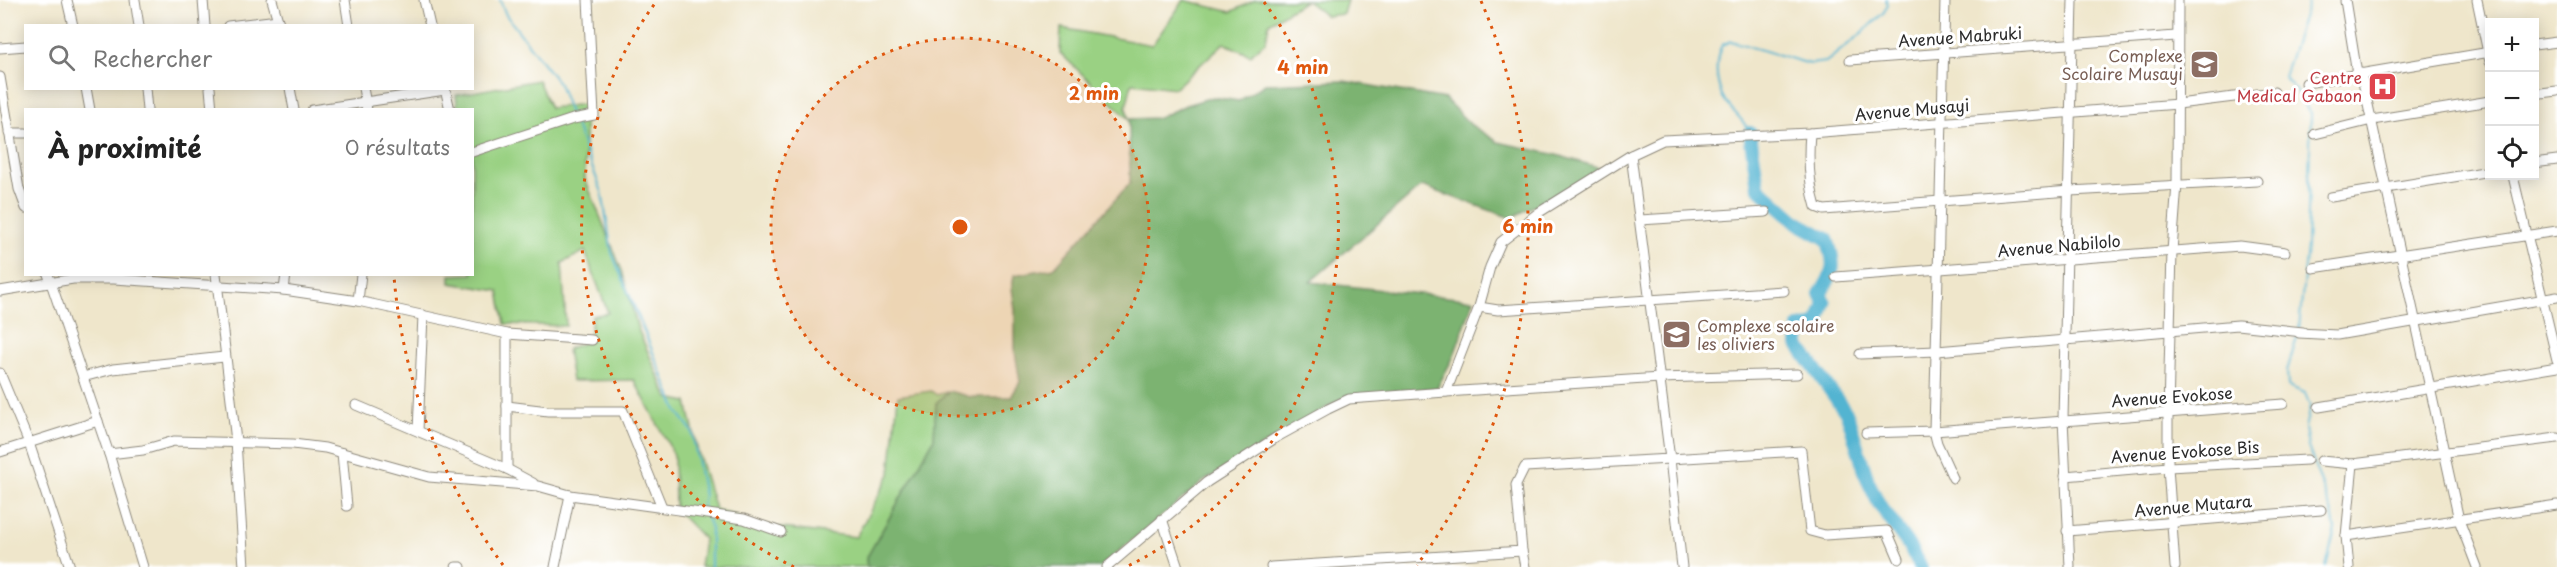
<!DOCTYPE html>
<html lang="fr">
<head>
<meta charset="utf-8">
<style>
  :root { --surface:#fff; --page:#f6f6f6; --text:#222; --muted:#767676; --line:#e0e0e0 }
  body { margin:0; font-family:"Playpen Sans",sans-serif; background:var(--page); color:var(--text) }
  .controls { position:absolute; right:18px; top:18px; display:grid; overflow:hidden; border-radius:0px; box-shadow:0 3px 15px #0003 }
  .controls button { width:54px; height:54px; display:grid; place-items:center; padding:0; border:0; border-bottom:2px solid var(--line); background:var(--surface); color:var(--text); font:30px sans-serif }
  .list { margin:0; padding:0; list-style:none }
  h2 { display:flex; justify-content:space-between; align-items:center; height:78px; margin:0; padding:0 24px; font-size:26px }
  h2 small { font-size:20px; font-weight:400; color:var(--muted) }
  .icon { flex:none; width:33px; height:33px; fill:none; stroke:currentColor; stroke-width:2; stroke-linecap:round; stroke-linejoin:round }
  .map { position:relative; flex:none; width:2557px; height:567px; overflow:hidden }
  .search { position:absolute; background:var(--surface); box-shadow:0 3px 15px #0003; left:24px; top:24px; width:450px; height:66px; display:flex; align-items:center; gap:15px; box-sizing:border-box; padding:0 21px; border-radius:0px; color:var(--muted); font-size:22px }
  .panel { position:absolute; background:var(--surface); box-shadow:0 3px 15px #0003; left:24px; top:108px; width:450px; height:168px; border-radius:0px }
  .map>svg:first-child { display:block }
  .green { fill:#9ad183; stroke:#627e57; stroke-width:1.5 }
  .forest { fill:#7bb371; stroke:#536f4e; stroke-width:1.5 }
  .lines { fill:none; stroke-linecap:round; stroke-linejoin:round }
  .stream { stroke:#52b4d1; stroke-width:2 }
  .river { stroke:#52b4d1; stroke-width:14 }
  .minor-casing { stroke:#8d887b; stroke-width:11 }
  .minor { stroke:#fff; stroke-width:9 }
  .ring { fill:none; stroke:#df570e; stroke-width:3; stroke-dasharray:3 6 }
  .labels { text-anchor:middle; stroke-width:6; stroke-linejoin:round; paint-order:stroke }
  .street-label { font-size:16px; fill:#2b2b2b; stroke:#fff }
  .education-label { font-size:16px; fill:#785e54; stroke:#fff; text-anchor:end }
  .health-label { font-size:16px; fill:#be3a42; stroke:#fff; text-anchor:end }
  .centre { fill:#df570e; stroke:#fff; stroke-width:3 }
  .ring-label { font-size:18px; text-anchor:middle; font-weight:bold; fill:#df570e; stroke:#fff; stroke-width:6; stroke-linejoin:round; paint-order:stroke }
</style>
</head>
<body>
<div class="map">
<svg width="2557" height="567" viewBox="0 0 2557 567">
  <rect width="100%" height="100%" fill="#fff"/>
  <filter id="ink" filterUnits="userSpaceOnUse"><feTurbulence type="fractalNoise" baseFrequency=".0167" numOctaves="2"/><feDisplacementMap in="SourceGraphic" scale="12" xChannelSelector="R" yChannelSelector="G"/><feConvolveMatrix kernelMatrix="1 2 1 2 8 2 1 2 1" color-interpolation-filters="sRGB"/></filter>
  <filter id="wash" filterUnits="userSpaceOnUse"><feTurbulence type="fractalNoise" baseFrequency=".008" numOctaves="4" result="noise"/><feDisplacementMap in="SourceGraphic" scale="24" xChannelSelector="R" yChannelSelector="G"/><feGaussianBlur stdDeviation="1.35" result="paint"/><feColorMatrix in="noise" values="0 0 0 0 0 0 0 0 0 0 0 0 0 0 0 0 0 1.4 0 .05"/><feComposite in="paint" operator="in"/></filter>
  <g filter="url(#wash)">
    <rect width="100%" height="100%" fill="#efe6cb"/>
    <g class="green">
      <polygon points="1184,0 1231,12 1255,0 1347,0 1343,14 1326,16 1306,0 1269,23 1266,41 1250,55 1224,43 1175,88 1132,83 1126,107 1129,119 1060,53 1061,28 1152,45"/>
      <polygon points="538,80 550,108 585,104 585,179 622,271 638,329 668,398 687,402 698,452 715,509 736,516 748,524 856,537 890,474 898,396 931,391 937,395 949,391 936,403 934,439 866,559 867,567 700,567 704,539 675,509 674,455 634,380 572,381 567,349 589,341 592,316 608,313 585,251 562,263 566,326 505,324 499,291 450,283 450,275 472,274 472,110 458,109 456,95"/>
    </g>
    <polygon class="forest" points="1344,81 1445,99 1471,125 1498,142 1553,154 1604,169 1511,218 1422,186 1310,282 1474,300 1453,358 1437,388 1346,396 1204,481 1100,567 867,567 866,559 934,439 936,403 949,391 971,397 1011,397 1020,382 1015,352 1015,310 1012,288 1014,275 1054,268 1130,183 1129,119 1158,118 1186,105 1213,97 1239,101 1265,84"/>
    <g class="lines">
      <g class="stream">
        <polyline points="500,0 506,15 559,84 571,116"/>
        <polyline points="574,121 602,192 612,253 677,411 692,431 704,496 702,505 704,509"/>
        <path d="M 1750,133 C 1744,120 1734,113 1726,102 C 1715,87 1714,61 1722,45 L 1731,41 L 1810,64 L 1826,62 L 1862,33 L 1884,12 L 1888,4 L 1886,0"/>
        <path d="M 2299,328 L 2307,246 L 2311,113 C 2302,103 2293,84 2284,77 L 2309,0"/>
        <polyline points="2298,334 2287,371 2288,386 2305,393 2310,406 2305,428 2308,447 2332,513 2335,529 2326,567"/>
        <polyline points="707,518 711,528 711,567"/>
      </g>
      <path class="river" d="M 1750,133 L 1758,187 L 1798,223 L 1827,239 C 1836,264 1835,272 1820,294 L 1825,303 L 1819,320 L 1813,326 L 1799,327 L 1798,345 L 1847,414 L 1868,481 L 1879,504 L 1907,543 L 1921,567"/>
    </g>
  </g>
  <g filter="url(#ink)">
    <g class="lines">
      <defs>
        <g id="minor">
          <polyline points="67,0 73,26"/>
          <polyline points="135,0 139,26"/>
          <polyline points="203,0 205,26"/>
          <polyline points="272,0 279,24"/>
          <polyline points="345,0 349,26"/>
          <polyline points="424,0 430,26"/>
          <polyline points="1945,0 1934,431 1937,443 1953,478"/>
          <polyline points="2345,0 2357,74"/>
          <polyline points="2477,0 2490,62"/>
          <polyline points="228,26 278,20"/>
          <polyline points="2534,45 2557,42"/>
          <polyline points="0,48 26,46"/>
          <polyline points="1850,60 2176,36"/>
          <polyline points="2361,73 2459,520 2477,567"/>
          <polyline points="0,77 19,189 26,208"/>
          <polyline points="2306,83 2490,52"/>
          <polyline points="86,88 90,110"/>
          <polyline points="145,88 147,110"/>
          <polyline points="210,88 212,110"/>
          <polyline points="290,88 294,110"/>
          <polyline points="363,88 367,110"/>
          <polyline points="445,88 450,110"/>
          <polyline points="2534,94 2557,91"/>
          <polyline points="312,110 445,90"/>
          <polyline points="9,133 26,133"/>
          <path d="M 1810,133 C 1808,157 1809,184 1816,207 L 1824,210 L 2070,191 L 2257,181"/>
          <polyline points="2315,134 2372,120 2490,101"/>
          <polyline points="472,152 573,119 594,115 588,0"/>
          <polyline points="2534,163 2557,160"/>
          <polyline points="2513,176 2557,360"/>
          <polyline points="2331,197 2490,171"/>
          <polyline points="1640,220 1766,212"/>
          <polyline points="2313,268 2557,231"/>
          <polyline points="48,274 109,454 143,567"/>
          <polyline points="216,274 236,441 244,567"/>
          <polyline points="1836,277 2240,246 2285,252"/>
          <polyline points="284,290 286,274"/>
          <polyline points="0,291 73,279 114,279 284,290 358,301 507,334 592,340"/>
          <polyline points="358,301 361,274"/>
          <polyline points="1479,307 1498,310 1784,291"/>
          <polyline points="2299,333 2337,335 2557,297"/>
          <polyline points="507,334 507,469"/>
          <polyline points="1860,354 1937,351 2238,325 2303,332"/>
          <polyline points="0,373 29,443 70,567"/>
          <polyline points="83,377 113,369 224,357"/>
          <polyline points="1446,392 1660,378 1797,374"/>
          <polyline points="356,405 507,469 533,483"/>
          <polyline points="507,406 548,411 623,411 662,507"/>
          <polyline points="2319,407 2557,367"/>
          <polyline points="418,431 423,315"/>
          <polyline points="1866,433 1934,431 2283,404"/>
          <polyline points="0,452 98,421"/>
          <polyline points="342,453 347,506"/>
          <polyline points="109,454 143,450 174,441 293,444 325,448 429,477 538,486 570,495 744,519 781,532"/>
          <polyline points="2321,461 2353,464 2557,438"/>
          <polyline points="2065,476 2168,467 2307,460"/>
          <polyline points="1162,519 1178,567"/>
          <polyline points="2067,531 2321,510"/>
          <polyline points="2346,536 2557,505"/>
          <polyline points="1522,551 1525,567"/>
          <polyline points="456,567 461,567"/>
          <polyline points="555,567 570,495"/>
          <polyline points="1107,567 1207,482 1277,437 1328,409 1349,399 1446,392 1479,307 1490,267 1501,242 1538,213 1631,155 1663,140 1810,133 2178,104 2274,92"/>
          <polyline points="1271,567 1522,551 1516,485 1525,467 1670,459 1631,155"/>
          <polyline points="1682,567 1670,459 1801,451 1810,531 1825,535 1887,531 1899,559"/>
          <polyline points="2070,567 2063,419 2073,0"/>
          <polyline points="2175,567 2168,467 2168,412 2172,251 2177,184 2178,0"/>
          <polyline points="2349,567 2346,536 2353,464"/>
        </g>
      </defs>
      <use href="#minor" class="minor-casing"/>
      <use href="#minor" class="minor"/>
    </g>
  </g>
  <circle cx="960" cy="227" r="189" fill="#df570e" fill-opacity=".12"/>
  <g class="ring">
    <circle cx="960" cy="227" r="189"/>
    <path d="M794 567A378 378 0 0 1 656 2M1264 2A378 378 0 0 1 1126 567"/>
    <path d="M503 565A568 568 0 0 1 394 277M1481 1A568 568 0 0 1 1417 565"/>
  </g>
  <defs>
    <symbol id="school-square" viewBox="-11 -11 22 22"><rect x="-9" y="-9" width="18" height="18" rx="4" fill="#8d6e63" stroke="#fff"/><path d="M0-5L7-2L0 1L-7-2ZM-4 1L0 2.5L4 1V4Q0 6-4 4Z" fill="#fff"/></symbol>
    <symbol id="hospital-square" viewBox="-11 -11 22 22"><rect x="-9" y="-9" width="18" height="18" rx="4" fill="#e0444e" stroke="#fff"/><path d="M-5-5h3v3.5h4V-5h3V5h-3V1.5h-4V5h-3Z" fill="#fff"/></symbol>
  </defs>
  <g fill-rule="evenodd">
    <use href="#school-square" x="2188" y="48" width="33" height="33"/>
    <use href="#hospital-square" x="2366" y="70" width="33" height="33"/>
    <use href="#school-square" x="1660" y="318" width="33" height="33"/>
  </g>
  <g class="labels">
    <g class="street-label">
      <text transform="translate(1960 37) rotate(-4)" y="6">Avenue Mabruki</text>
      <text transform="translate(1912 110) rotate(-5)" y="6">Avenue Musayi</text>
      <text transform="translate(2059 246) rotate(-5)" y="6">Avenue Nabilolo</text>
      <text transform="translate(2172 397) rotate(-4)" y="6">Avenue Evokose</text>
      <text transform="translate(2185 452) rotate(-4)" y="6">Avenue Evokose Bis</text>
      <text transform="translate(2193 506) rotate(-5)" y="6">Avenue Mutara</text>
    </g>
    <g class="education-label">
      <text x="2183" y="62">Complexe<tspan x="2183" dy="18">Scolaire Musayi</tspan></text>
      <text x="1697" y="332" text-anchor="start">Complexe scolaire<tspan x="1697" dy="18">les oliviers</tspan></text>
    </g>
    <g class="health-label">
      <text x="2362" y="84">Centre<tspan x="2362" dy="18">Medical Gabaon</tspan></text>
    </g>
  </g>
  <circle cx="960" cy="227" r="9" class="centre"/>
  <g class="ring-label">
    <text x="1303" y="74">4 min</text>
    <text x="1094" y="100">2 min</text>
    <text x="1528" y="233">6 min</text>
  </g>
</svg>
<div class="controls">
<button>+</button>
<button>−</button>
<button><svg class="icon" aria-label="locate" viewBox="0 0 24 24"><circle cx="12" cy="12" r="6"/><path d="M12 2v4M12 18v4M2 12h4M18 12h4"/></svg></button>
</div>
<div class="search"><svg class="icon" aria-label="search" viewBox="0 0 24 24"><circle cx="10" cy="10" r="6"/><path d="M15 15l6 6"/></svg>Rechercher</div>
<section class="panel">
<h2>À proximité<small>0 résultats</small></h2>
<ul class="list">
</ul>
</section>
</div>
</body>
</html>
